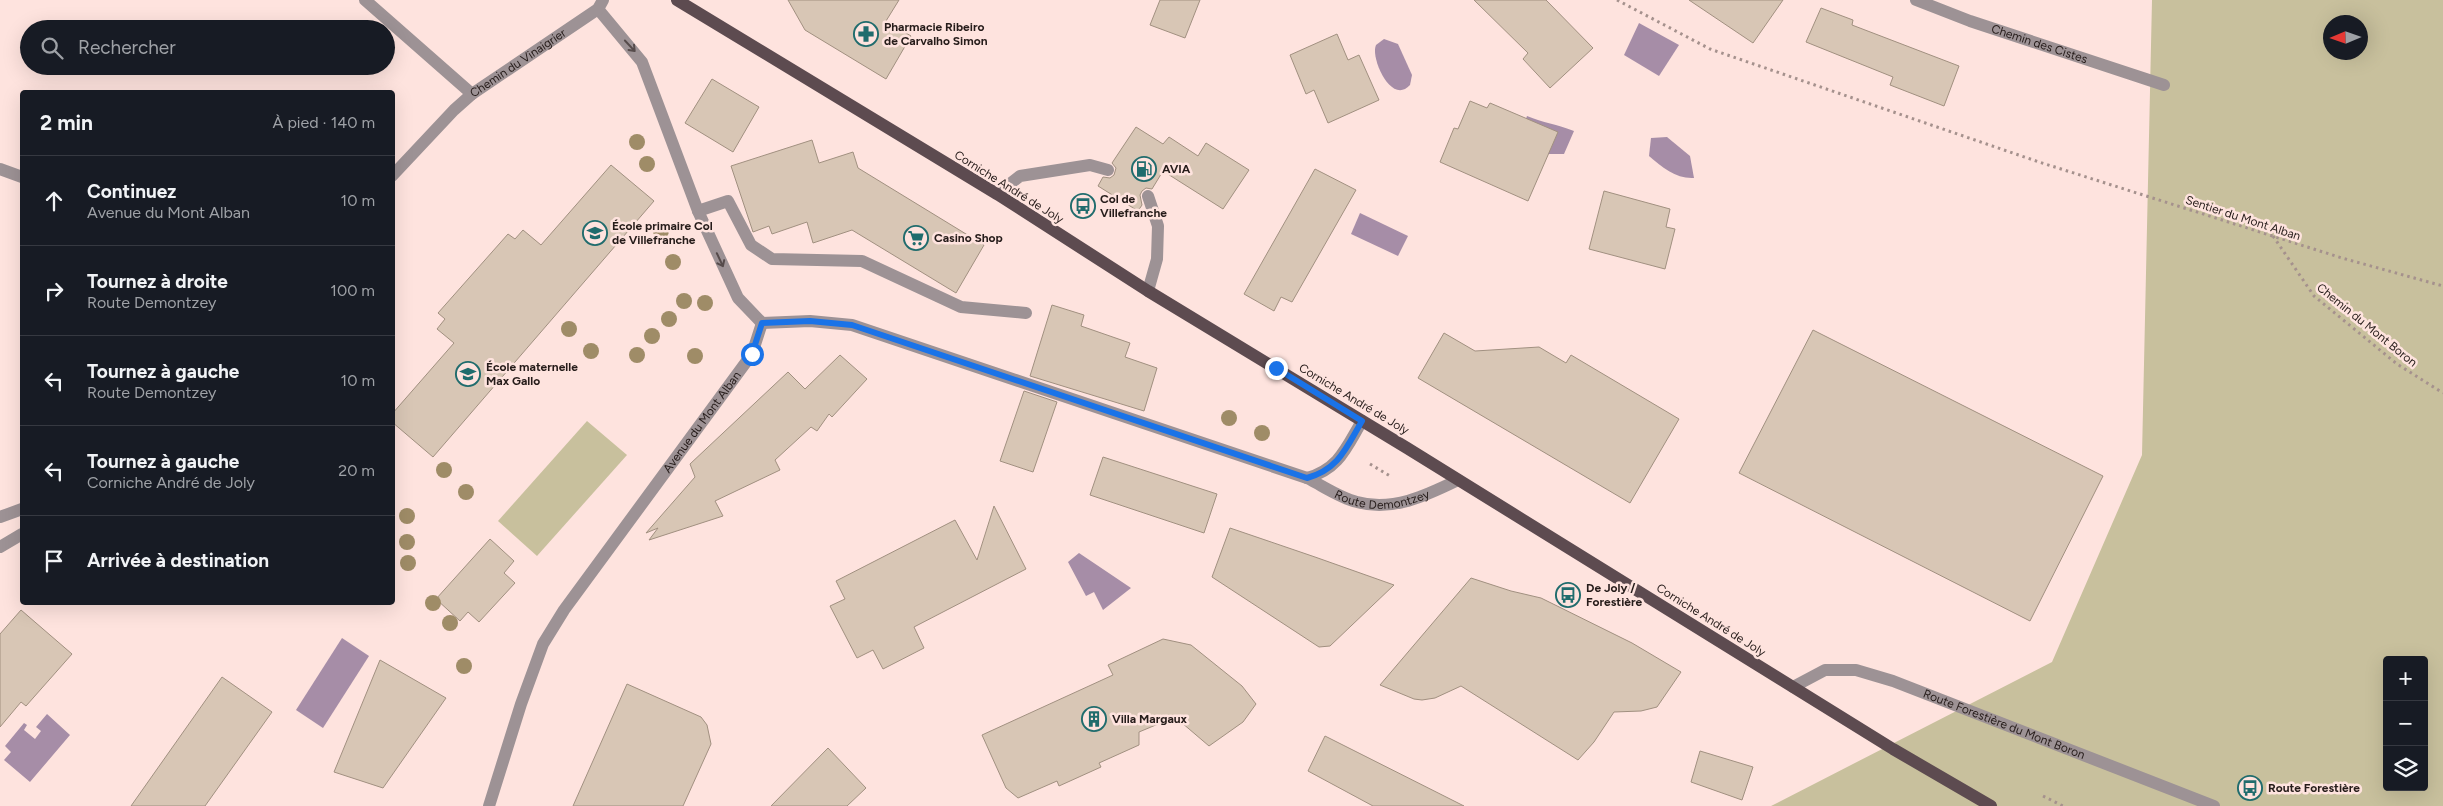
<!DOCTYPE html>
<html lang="fr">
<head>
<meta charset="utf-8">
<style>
  :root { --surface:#171b24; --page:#20242c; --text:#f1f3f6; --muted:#9ea1a6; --line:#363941 }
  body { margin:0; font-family:Figtree,sans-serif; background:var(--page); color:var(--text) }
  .controls { position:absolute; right:15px; bottom:15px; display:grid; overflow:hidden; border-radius:5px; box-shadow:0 5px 20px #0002 }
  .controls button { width:45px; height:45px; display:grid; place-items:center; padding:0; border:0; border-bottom:1px solid var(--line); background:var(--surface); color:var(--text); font:25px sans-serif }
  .compass { position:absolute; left:2323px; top:15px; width:45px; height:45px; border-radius:50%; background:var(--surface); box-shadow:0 5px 20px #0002; rotate:268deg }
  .stop { position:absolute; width:15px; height:15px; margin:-11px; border:4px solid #1a73e8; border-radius:50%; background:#fff }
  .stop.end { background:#1a73e8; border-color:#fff; box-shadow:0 1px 5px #0008 }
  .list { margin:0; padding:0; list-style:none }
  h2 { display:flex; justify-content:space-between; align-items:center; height:65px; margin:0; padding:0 20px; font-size:21px }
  h2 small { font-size:16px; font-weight:400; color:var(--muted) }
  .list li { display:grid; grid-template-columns:32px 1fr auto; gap:15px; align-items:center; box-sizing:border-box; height:90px; padding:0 20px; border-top:1px solid var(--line) }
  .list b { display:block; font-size:19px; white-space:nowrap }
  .list p { margin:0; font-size:16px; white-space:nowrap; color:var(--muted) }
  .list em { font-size:16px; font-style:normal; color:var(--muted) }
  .icon { flex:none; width:28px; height:28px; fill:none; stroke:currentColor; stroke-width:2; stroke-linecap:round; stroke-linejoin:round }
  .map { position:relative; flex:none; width:2443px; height:806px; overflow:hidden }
  .search { position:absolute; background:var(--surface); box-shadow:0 5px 20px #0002; left:20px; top:20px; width:375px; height:55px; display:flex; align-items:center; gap:12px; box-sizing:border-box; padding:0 18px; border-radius:28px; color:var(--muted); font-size:19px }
  .panel { position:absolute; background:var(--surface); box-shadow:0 5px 20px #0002; left:20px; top:90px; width:375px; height:515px; border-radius:5px }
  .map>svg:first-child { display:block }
  .green { fill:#c8c09d; fill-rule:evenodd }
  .water { fill:#a68da7 }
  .building { fill:#d8c6b5; stroke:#a19080 }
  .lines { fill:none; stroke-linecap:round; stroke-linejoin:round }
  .path { stroke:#a5918d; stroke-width:3; stroke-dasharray:2.5 4; stroke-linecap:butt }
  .service { stroke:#9d9295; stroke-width:12 }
  .minor { stroke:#9d9295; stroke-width:12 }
  .primary { stroke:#5d4b50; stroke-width:12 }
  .tree { fill:#9f8c67 }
  .oneway { stroke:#564b4b }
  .route { stroke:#1a73e8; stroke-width:6 }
  .labels { text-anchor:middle; stroke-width:5; stroke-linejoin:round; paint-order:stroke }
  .poi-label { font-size:12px; font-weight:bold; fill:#261c1a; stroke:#fee3de; text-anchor:start }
  .street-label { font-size:12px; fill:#261c1a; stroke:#fee3de }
</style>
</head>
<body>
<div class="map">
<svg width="2443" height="806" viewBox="0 0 2443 806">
  <rect width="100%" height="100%" fill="#fee3de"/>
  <g class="green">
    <path d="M 2152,0 L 2443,0 L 2443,806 L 1771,806 L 2052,662 L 2142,455 ZM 2330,22 L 2360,22 L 2360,52 L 2330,52 ZM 2387,660 L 2424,660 L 2424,787 L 2387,787 Z"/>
    <polygon points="587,421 627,455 537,556 498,521"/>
  </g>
  <g class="water">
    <polygon points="1639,23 1679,45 1659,76 1624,55"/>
    <path d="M 1384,39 L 1398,44 L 1412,75 L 1410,85 C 1391,106 1370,57 1376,45 Z"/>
    <path d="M 1527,116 C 1543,123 1557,124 1574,131 L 1564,154 L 1546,154 L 1519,137 Z"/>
    <path d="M 1667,137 L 1690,156 L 1694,178 C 1676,179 1663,168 1649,156 L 1651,138 Z"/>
    <polygon points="1360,213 1408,236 1398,256 1351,234"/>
    <polygon points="1079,553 1131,588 1103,610 1094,592 1086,596 1068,562"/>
    <polygon points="342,638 369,656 323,728 296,710"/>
    <polygon points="47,714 70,735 30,782 4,760 11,752 5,746 24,723 27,725 24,730 35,739 41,731 36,727"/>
  </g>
  <g class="building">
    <polygon points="788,0 899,0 886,21 911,36 886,79 805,30"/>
    <polygon points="1160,0 1200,0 1185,38 1150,25"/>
    <polygon points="1474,0 1546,0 1593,48 1550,88 1523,59 1528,53"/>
    <polygon points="1689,0 1783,0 1753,43"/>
    <polygon points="1821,8 1853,20 1852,25 1959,66 1944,106 1890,85 1893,77 1806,42"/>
    <polygon points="1337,34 1348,60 1359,55 1379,100 1328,123 1314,90 1306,94 1290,55"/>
    <polygon points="712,79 759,107 733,152 685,123"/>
    <polygon points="1470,101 1487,108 1490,103 1558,132 1528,201 1440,162 1454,128 1458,129"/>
    <polygon points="1136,127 1163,144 1169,137 1198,156 1206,143 1249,170 1223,209 1163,171 1152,189 1146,188 1142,191 1140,195 1142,205 1138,211 1098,186 1103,177 1110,178 1114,175 1116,168 1112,163"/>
    <polygon points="812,140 819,163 853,152 858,168 984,245 956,293 852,230 813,243 807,222 772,234 769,226 753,232 731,166"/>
    <polygon points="611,165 654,201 433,457 392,422 392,414 454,343 437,329 445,319 438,313 508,234 515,239 523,230 541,245"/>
    <polygon points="1315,169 1356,190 1292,302 1281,297 1274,311 1244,294"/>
    <polygon points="1604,191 1670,209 1666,227 1675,229 1665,269 1589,249"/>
    <polygon points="1052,305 1084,315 1081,326 1130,343 1125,357 1157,368 1144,411 1030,376"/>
    <polygon points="1813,330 2103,476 2030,621 1739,473"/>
    <polygon points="1444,333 1475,351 1539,347 1566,363 1571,355 1679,419 1630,503 1418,378"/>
    <polygon points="840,355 867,379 832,417 829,414 817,431 811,427 775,460 780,470 715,501 723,516 649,540 658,528 646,533 695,477 690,464 788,372 805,389"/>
    <polygon points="1024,391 1057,402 1033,472 1000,461"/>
    <polygon points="1103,457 1217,494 1204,533 1090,495"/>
    <polygon points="994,506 1026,569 914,627 924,648 883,669 873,650 857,658 830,606 845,599 836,581 955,520 977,560"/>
    <polygon points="1230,528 1315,557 1394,585 1330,646 1319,647 1212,577"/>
    <polygon points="490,539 514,561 504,573 515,583 479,622 468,612 460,621 436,599"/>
    <polygon points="1471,578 1511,591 1541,598 1632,643 1681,672 1657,707 1641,711 1614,712 1594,742 1578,760 1461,686 1435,698 1422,700 1414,699 1380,685"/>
    <polygon points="21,610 72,654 26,706 21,702 0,727 0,634"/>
    <polygon points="1163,639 1191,645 1242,686 1256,704 1243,722 1209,746 1175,717 1139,732 1139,745 1099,763 1101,767 1059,786 1057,781 1018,798 1006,788 982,735 1113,675 1108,665"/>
    <polygon points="380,660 446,698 383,788 334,772"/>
    <polygon points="222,677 272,712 205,806 131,806"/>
    <polygon points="627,684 701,717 707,725 711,744 683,806 573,806"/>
    <polygon points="1325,736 1464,806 1373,806 1308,771"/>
    <polygon points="828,748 866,788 847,806 771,806"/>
    <polygon points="1700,751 1753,767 1742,800 1691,782"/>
  </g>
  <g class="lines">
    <g class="path">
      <polyline points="1617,0 1710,49 2039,162 2342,258 2443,286"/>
      <polyline points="2273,236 2314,296 2397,364 2443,393"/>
      <polyline points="1370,464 1390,476"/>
      <polyline points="2043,796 2063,806"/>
    </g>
    <g class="service">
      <path id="s1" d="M 1916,0 L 1970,21 L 2164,85"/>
      <polyline points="997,194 1020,176 1090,165 1108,170"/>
      <polyline points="1148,196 1158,226 1157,259 1148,291"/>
      <polyline points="698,211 728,201 751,245 772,259 862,261 961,307 1026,313"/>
      <polyline points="0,547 22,534"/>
    </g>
    <g class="minor">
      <polyline points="365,0 472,94"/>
      <polyline points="598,9 642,62 698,211 738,298 762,323"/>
      <polyline points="0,169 22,177"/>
      <path id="s2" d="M 392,176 L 454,110 L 472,94 L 598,9 L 603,0"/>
      <path id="s3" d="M 762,323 L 810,321 L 852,325 L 1307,478 C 1323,486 1340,498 1357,502 C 1393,512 1427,495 1458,480"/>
      <path d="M 1307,478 C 1339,469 1346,448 1362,421"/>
      <polyline points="0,517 22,509"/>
      <path id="s4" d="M 1793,687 L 1825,670 L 1856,670 L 1893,681 L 2214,806"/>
      <path id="s5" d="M 489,806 L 521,704 L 543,644 L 564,610 L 752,354 L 762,323"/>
    </g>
    <polyline class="primary" points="677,0 997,194 1148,291 1407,448 1893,749 1991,806"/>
  </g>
  <g class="tree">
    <circle cx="637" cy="142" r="8"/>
    <circle cx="647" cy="164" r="8"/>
    <circle cx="661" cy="231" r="8"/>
    <circle cx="673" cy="262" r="8"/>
    <circle cx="684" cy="301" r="8"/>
    <circle cx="705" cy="303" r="8"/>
    <circle cx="669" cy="319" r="8"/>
    <circle cx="569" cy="329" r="8"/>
    <circle cx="652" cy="336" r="8"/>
    <circle cx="591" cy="351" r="8"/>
    <circle cx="637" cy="355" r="8"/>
    <circle cx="695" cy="356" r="8"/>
    <circle cx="1229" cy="418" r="8"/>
    <circle cx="1262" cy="433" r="8"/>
    <circle cx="444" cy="470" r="8"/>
    <circle cx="466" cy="492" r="8"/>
    <circle cx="407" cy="516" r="8"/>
    <circle cx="407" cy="542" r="8"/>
    <circle cx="408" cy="563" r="8"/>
    <circle cx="433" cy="603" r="8"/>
    <circle cx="450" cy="623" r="8"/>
    <circle cx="464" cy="666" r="8"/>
  </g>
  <defs><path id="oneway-shaft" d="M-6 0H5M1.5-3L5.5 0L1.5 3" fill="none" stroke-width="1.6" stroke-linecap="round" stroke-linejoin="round" transform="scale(1.25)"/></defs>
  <g class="oneway">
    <use href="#oneway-shaft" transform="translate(630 46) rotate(47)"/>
    <use href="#oneway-shaft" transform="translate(720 260) rotate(65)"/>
  </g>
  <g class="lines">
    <path class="route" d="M 752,354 L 762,323 L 810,321 L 852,325 L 1307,478 C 1339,469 1346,448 1362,421 L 1276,368"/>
  </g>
  <defs>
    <symbol id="pharmacy-ring" viewBox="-11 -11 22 22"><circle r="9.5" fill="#fee3de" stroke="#206c6d" stroke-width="1.5"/><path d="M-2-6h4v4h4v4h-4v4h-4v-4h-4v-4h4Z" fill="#206c6d"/></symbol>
    <symbol id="fuel-ring" viewBox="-11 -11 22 22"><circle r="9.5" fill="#fee3de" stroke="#206c6d" stroke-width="1.5"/><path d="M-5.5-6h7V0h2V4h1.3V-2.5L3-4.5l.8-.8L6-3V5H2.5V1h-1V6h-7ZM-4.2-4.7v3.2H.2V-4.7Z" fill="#206c6d"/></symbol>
    <symbol id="bus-ring" viewBox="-11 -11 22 22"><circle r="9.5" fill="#fee3de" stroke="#206c6d" stroke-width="1.5"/><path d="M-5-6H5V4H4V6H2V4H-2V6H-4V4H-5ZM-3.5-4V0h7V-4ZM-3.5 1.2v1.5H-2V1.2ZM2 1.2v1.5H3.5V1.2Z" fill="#206c6d"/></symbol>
    <symbol id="school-ring" viewBox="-11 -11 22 22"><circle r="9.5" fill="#fee3de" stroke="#206c6d" stroke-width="1.5"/><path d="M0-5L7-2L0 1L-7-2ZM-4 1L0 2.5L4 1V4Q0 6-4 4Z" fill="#206c6d"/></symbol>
    <symbol id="supermarket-ring" viewBox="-11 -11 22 22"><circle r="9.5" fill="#fee3de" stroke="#206c6d" stroke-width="1.5"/><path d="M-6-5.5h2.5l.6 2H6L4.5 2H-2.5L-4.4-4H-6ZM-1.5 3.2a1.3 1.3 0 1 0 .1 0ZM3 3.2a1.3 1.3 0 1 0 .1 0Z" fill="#206c6d"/></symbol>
    <symbol id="building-ring" viewBox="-11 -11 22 22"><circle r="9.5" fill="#fee3de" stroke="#206c6d" stroke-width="1.5"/><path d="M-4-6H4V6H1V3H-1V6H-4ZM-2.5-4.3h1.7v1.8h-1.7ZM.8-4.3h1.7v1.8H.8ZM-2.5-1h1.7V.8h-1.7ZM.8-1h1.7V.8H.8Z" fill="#206c6d"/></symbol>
  </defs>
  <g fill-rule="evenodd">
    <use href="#pharmacy-ring" x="852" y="20" width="28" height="28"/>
    <use href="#fuel-ring" x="1130" y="155" width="28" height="28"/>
    <use href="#bus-ring" x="1069" y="192" width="28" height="28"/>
    <use href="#school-ring" x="581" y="219" width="28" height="28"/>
    <use href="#supermarket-ring" x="902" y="224" width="28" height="28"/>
    <use href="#school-ring" x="454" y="360" width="28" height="28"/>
    <use href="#bus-ring" x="1554" y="581" width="28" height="28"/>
    <use href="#building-ring" x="1080" y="705" width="28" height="28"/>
    <use href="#bus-ring" x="2236" y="774" width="28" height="28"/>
  </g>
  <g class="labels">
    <g class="poi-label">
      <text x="884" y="31">Pharmacie Ribeiro<tspan x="884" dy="14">de Carvalho Simon</tspan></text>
      <text x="1162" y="173">AVIA</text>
      <text x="1100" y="203">Col de<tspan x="1100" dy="14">Villefranche</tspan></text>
      <text x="612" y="230">École primaire Col<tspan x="612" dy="14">de Villefranche</tspan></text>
      <text x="934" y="242">Casino Shop</text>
      <text x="486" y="371">École maternelle<tspan x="486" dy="14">Max Gallo</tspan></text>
      <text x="1586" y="592">De Joly /<tspan x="1586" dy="14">Forestière</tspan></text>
      <text x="1112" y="723">Villa Margaux</text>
      <text x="2268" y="792">Route Forestière</text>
    </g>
    <g class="street-label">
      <text dy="4" stroke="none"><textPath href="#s1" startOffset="131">Chemin des Cistes</textPath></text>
      <text dy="4" stroke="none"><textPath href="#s2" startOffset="170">Chemin du Vinaigrier</textPath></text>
      <text transform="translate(1009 187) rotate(32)" y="4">Corniche André de Joly</text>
      <text transform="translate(2243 218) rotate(18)" y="4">Sentier du Mont Alban</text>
      <text transform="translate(2367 325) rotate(39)" y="4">Chemin du Mont Boron</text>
      <text transform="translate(1354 399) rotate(31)" y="4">Corniche André de Joly</text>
      <text dy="4" stroke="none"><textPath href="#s5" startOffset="444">Avenue du Mont Alban</textPath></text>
      <text dy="4" stroke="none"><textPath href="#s3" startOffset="651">Route Demontzey</textPath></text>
      <text transform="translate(1711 620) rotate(32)" y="4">Corniche André de Joly</text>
      <text dy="4" stroke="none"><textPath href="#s4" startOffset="225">Route Forestière du Mont Boron</textPath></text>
    </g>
  </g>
</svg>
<div class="controls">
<button>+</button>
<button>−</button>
<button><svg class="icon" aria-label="layers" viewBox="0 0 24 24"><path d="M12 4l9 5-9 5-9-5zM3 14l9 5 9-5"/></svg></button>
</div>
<svg class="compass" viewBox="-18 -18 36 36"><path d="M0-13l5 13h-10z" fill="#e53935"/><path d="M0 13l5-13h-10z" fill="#9ea1a6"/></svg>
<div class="stop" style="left:752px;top:354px"></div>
<div class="stop end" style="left:1276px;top:368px"></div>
<div class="search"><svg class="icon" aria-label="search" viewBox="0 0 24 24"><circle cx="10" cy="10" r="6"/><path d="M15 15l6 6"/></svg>Rechercher</div>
<section class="panel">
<h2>2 min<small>À pied · 140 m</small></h2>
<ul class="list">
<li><svg class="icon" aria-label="ahead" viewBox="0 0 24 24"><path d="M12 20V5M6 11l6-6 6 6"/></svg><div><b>Continuez</b><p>Avenue du Mont Alban</p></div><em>10 m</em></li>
<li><svg class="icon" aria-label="right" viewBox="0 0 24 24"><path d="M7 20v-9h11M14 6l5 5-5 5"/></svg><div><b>Tournez à droite</b><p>Route Demontzey</p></div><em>100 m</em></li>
<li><svg class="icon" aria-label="left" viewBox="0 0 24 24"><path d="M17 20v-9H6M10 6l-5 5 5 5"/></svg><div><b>Tournez à gauche</b><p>Route Demontzey</p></div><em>10 m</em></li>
<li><svg class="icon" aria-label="left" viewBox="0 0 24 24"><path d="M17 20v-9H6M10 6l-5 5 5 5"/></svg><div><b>Tournez à gauche</b><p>Corniche André de Joly</p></div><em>20 m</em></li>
<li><svg class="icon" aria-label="arrive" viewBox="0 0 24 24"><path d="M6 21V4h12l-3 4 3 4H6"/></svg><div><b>Arrivée à destination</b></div></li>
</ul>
</section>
</div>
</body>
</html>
